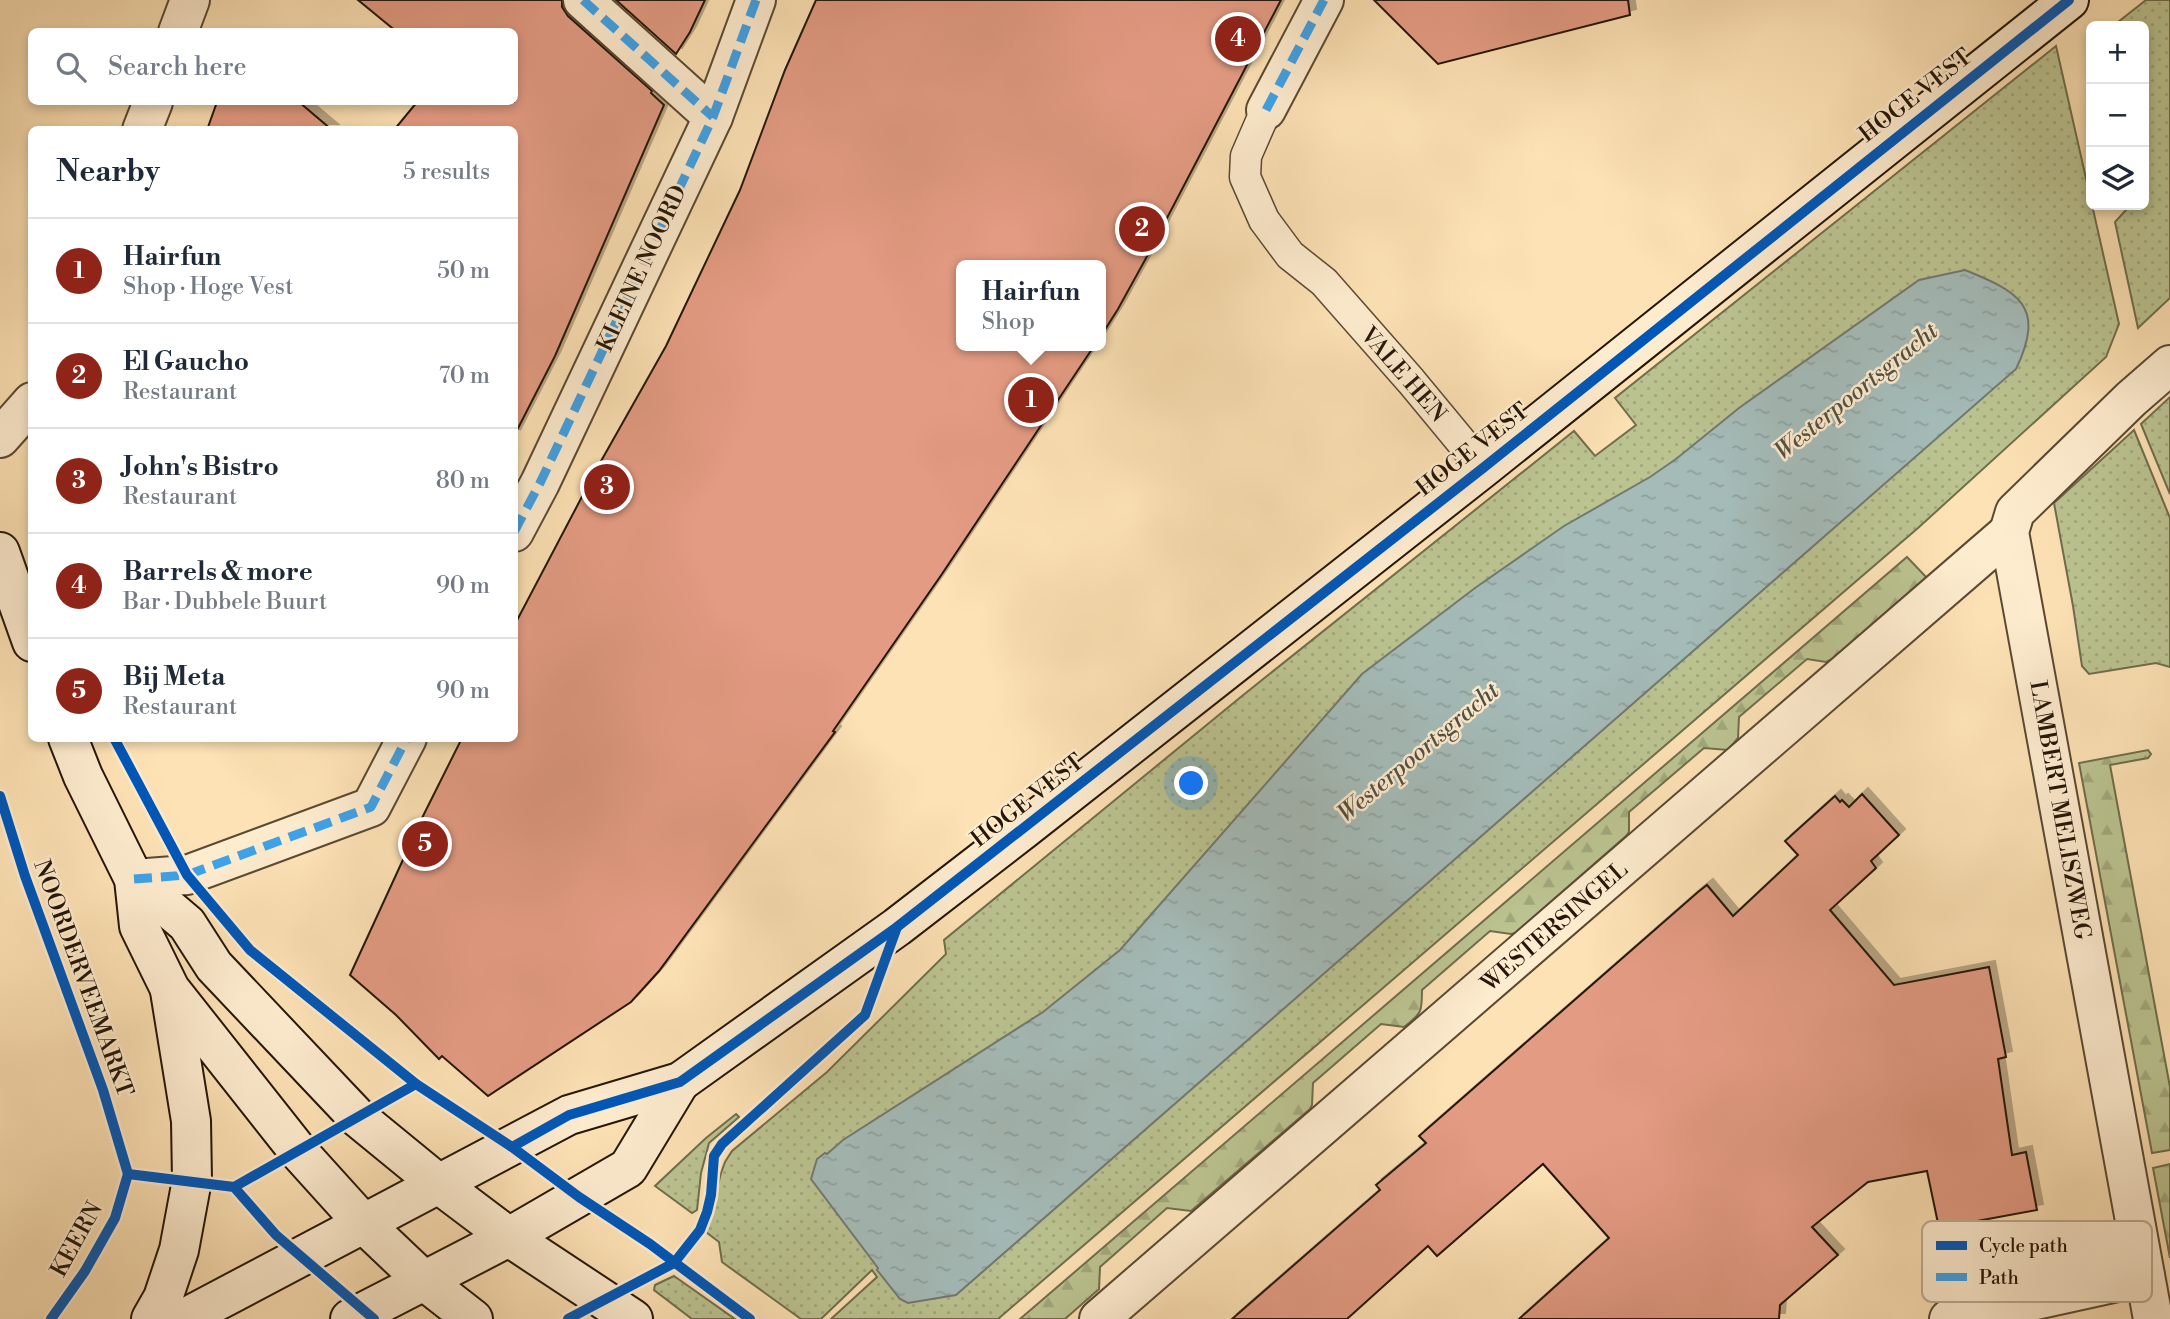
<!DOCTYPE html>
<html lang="en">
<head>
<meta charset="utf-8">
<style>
  :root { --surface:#fff; --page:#f6f6f7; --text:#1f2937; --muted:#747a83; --line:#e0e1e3; --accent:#8f2418 }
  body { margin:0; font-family:"Libre Bodoni",serif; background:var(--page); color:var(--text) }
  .controls { position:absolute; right:21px; top:21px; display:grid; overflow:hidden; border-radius:10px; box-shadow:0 4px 10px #0003 }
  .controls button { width:63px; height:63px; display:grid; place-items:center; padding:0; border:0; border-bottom:2px solid var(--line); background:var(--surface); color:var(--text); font:35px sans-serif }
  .you { position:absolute; left:1192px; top:784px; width:24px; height:24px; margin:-18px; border:5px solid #fff; border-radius:50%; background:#1a73e8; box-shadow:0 0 0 10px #1a73e833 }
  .badge { display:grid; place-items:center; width:46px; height:46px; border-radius:50%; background:var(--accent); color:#fff; font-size:23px; font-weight:700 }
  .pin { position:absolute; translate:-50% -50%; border:4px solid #fff; box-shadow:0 2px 7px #0006 }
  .popup { position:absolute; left:956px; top:260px; width:150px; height:91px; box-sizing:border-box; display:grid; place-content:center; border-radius:10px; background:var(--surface); filter:drop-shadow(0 2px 5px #0005); font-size:23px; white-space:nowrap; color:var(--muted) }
  .popup b { font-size:26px; color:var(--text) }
  .popup::after { content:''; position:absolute; left:50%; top:100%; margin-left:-14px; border:14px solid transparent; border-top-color:var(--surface) }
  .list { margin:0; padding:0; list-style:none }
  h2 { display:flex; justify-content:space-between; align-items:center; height:91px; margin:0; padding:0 28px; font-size:30px }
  h2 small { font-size:23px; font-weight:400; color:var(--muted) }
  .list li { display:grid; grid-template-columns:46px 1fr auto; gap:21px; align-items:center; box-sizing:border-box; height:105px; padding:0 28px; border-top:2px solid var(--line) }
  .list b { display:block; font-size:26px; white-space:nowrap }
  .list p { margin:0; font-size:23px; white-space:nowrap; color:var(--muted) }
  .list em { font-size:23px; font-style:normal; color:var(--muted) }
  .icon { flex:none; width:38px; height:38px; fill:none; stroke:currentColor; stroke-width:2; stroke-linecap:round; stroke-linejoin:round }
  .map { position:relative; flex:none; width:2170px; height:1319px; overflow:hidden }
  .search { position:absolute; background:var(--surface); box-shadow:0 4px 10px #0003; left:28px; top:28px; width:490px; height:77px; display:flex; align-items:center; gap:18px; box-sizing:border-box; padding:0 24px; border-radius:10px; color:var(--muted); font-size:26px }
  .panel { position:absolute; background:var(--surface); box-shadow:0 4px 10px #0003; left:28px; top:126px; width:490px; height:616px; border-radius:10px }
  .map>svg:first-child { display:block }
  .grass { fill:url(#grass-dots); stroke:#706d4c; stroke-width:2 }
  .forest { fill:url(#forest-firs); stroke:#706d4c; stroke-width:2 }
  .water { fill:url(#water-ripples); stroke:#717971; stroke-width:2 }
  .building { fill:#e39b83; stroke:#241607; stroke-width:2; filter:url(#shadow) }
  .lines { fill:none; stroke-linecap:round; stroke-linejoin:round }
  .lane-casing { stroke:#5a4932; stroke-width:33 }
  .street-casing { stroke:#5a4932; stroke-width:42 }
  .secondary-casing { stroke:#241607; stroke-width:42 }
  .lane { stroke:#feeccf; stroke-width:30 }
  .street { stroke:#feeccf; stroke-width:38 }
  .secondary { stroke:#feeccf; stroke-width:38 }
  .quiet { stroke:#3ea2e9; stroke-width:9; stroke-dasharray:18 9; stroke-linecap:butt }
  .cycleway-casing { stroke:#feeccf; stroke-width:15 }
  .cycleway { stroke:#0057b8; stroke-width:10 }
  .labels { text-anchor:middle; stroke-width:5; stroke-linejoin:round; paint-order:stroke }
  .street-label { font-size:23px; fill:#241607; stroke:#feeccf }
  .water-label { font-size:24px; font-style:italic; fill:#515045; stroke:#feeccf }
  .key { fill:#feeccf; stroke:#bdac93; stroke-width:2 }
  .key-label { font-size:19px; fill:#241607 }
</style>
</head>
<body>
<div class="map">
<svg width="2170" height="1319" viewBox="0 0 2170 1319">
  <defs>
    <pattern id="grass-dots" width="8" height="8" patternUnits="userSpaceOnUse" patternTransform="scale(1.75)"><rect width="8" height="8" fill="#bbc491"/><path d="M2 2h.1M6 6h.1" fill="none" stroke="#a1a87c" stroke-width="1.8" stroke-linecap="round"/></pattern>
    <pattern id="forest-firs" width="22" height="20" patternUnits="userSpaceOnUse" patternTransform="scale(1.75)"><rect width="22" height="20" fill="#bbc491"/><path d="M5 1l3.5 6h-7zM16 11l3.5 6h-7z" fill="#a1a87c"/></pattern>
    <pattern id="water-ripples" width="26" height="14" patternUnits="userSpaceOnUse" patternTransform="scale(1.75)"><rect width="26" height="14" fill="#a4bbb8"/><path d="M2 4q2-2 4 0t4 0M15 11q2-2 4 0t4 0" fill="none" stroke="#8da09d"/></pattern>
    <filter id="shadow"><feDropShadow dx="6" dy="-6" stdDeviation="0" flood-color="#0004"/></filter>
  </defs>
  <rect width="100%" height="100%" fill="#fde2b5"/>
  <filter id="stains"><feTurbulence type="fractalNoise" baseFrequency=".00286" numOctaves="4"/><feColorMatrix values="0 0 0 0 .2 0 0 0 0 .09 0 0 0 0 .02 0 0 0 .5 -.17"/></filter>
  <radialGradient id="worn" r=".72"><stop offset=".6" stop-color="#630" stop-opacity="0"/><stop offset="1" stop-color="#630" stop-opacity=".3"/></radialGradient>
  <g class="grass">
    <polygon points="2146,0 2170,0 2170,298 2138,328 2115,222 2126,210 2125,205 2144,205 2144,26 2113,26"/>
    <polygon points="2056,46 2119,324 2106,357 1918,528 998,1319 831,1319 877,1277 872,1270 821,1319 801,1319 722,1262 719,1242 706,1232 721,1173 725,1162 732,1151 827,1072 946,954 944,940 1242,696 1574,431 1595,456 1636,425 1615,398"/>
    <polygon points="2170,397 2170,494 2141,424"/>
    <polygon points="2134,430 2170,518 2170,667 2156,663 2089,674 2082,666 2073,606 2054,503"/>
    <polygon points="736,1114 739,1117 709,1143 701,1173 697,1210 692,1213 655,1186 706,1138"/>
    <polygon points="674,1276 735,1319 692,1319 654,1290 655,1285"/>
  </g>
  <g class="forest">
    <path d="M 1907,557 L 1927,578 L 1832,659 L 1826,662 L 1807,659 L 1739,717 L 1738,738 L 1728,750 L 1704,748 L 1629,812 L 1629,832 L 1626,836 L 1515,933 L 1511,934 L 1490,931 L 1422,990 C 1422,1012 1422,1013 1404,1027 L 1381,1024 L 1313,1083 L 1312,1105 L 1310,1109 L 1191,1211 L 1167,1208 L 1100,1267 L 1099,1289 L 1065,1319 L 1020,1319 Z"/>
    <polygon points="2148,750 2151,754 2148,758 2110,765 2170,1087 2170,1150 2152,1153 2079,763"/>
    <polygon points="2170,1164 2170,1258 2153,1168"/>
  </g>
  <path class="water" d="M 1965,270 C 2019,292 2046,306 2016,369 L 956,1295 L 908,1303 L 900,1299 L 877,1270 L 878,1268 L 811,1179 L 817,1159 L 825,1153 L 827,1154 L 843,1140 L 1043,1012 L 1120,950 L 1362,674 L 1475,588 L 1564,526 L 1650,477 L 1676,459 L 1739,408 L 1919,280 Z"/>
  <g class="building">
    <polygon points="358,0 562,0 562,7 568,16 652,91 651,93 664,105 555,356 514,436 514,130 394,130 417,102 514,102 514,32 397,32"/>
    <polygon points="616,0 705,0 690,32 676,54"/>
    <polygon points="816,0 1281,0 1145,260 1118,309 1101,336 1101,265 961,265 961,346 1094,346 942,574 833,731 835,732 659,971 631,1002 488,1096 442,1056 439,1059 396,1015 350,975 424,814 462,738 514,738 514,626 596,470 666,346 740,190 785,70"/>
    <polygon points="1374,0 1628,0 1630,15 1438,64"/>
    <polygon points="217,102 299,102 332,130 207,130"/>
    <polygon points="1862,794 1899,835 1871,861 1876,868 1830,910 1894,985 1989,967 2006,1057 1998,1059 2012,1155 2026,1152 2037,1210 1939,1228 1927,1171 1868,1182 1812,1227 1838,1255 1780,1305 1779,1319 1519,1319 1609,1238 1543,1164 1437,1256 1428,1246 1347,1319 1232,1319 1380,1190 1376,1185 1426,1143 1419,1136 1698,892 1707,885 1733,916 1798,855 1785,841 1835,796 1840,802 1842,800 1849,807"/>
  </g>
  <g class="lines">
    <defs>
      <polyline id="lane" points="1266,110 1246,156 1245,177 1264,220 1290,255 1324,282 1411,381 1483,468"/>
      <g id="street">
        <polyline points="583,0 713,117"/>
        <polyline points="178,32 190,0"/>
        <polyline points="1266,110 1324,0"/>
        <polyline points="142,130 153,102"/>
        <polyline points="0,438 32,402"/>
        <polyline points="514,532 540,483 713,117 756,0"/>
        <polyline points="134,879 187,875 371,807 407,738"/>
        <polyline points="1099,1319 2009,532"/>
        <polyline points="1949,1319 2145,1276"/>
        <polyline points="2153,1319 2009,532 2015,512 2131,399 2170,365"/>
      </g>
      <g id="secondary">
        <polyline points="0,552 32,642"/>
        <polyline points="68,738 83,776 134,879 139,926 170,989 298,1151 364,1224 423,1280 473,1319"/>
        <polyline points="134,879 187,924 214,966 357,1117 440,1185 509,1237 633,1319"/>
        <polyline points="151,1319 163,1298 179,1250 192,1180 191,1121 170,991"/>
        <polyline points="183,1319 569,1115 680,1082 897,927 1024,829 1483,468 2069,0"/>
        <polyline points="350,1319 509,1237 628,1168 680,1082"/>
      </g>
    </defs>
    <use href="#lane" class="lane-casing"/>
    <use href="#street" class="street-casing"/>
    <use href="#secondary" class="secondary-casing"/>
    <use href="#lane" class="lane"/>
    <use href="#street" class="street"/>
    <use href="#secondary" class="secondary"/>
    <g class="quiet">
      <polyline points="583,0 713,117"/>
      <polyline points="1266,110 1324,0"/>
      <polyline points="514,532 540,483 713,117 756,0"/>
      <polyline points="134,879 187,875 371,807 407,738"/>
    </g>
    <defs>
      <g id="cycleway">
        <polyline points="114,738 187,875 250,950 416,1084 512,1147 579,1197 650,1244 750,1319"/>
        <polyline points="0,796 25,876 103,1090 128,1174"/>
        <polyline points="512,1147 569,1115 680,1082 897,927 1483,468 2069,0"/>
        <polyline points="128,1174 234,1187 276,1235 374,1319"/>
        <polyline points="234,1187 416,1084"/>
        <polyline points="51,1319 85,1271 115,1218 128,1174"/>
        <polyline points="568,1319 674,1263 700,1230 707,1212 711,1195 714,1156 722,1144 865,1015 897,927"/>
      </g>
    </defs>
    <use href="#cycleway" class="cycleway-casing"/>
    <use href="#cycleway" class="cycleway"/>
  </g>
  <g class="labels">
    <g class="street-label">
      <text transform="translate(1915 95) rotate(-38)" y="8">HOGE VEST</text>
      <text transform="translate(641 268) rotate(-65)" y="8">KLEINE NOORD</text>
      <text transform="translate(1404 374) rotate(49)" y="8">VALE HEN</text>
      <text transform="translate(1472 449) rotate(-38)" y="8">HOGE VEST</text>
      <text transform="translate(1027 800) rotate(-38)" y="8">HOGE VEST</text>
      <text transform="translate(2061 810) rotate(80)" y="8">LAMBERT MELISZWEG</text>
      <text transform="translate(1554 926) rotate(-41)" y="8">WESTERSINGEL</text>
      <text transform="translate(84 978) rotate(70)" y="8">NOORDERVEEMARKT</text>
      <text transform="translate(76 1239) rotate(-61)" y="8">KEERN</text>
    </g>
    <g class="water-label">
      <text transform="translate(1856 391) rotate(-39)" y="8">Westerpoortsgracht</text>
      <text transform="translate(1418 752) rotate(-40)" y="8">Westerpoortsgracht</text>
    </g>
  </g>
  <rect x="1922" y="1221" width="230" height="81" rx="10" class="key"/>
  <rect x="1936" y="1241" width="31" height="9" fill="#0057b8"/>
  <rect x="1936" y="1273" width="31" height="8" fill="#3ea2e9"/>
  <g class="key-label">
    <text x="1979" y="1252">Cycle path</text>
    <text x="1979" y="1284">Path</text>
  </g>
  <rect width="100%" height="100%" filter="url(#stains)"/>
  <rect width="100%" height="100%" fill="url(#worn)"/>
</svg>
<div class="controls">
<button>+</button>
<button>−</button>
<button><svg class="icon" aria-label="layers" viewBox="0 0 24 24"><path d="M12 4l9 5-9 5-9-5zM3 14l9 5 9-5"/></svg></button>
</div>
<div class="you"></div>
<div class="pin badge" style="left:1031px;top:400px">1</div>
<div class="popup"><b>Hairfun</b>Shop</div>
<div class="pin badge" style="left:1142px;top:229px">2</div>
<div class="pin badge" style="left:607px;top:487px">3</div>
<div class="pin badge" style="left:1238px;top:39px">4</div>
<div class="pin badge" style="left:425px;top:844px">5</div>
<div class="search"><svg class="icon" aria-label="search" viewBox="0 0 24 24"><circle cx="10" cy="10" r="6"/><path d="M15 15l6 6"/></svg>Search here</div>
<section class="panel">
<h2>Nearby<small>5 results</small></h2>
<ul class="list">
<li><span class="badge">1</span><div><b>Hairfun</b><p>Shop · Hoge Vest</p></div><em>50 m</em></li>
<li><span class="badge">2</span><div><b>El Gaucho</b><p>Restaurant</p></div><em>70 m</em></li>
<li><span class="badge">3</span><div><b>John's Bistro</b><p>Restaurant</p></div><em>80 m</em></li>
<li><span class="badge">4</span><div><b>Barrels &amp; more</b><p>Bar · Dubbele Buurt</p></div><em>90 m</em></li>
<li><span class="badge">5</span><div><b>Bij Meta</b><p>Restaurant</p></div><em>90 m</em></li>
</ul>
</section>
</div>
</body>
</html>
